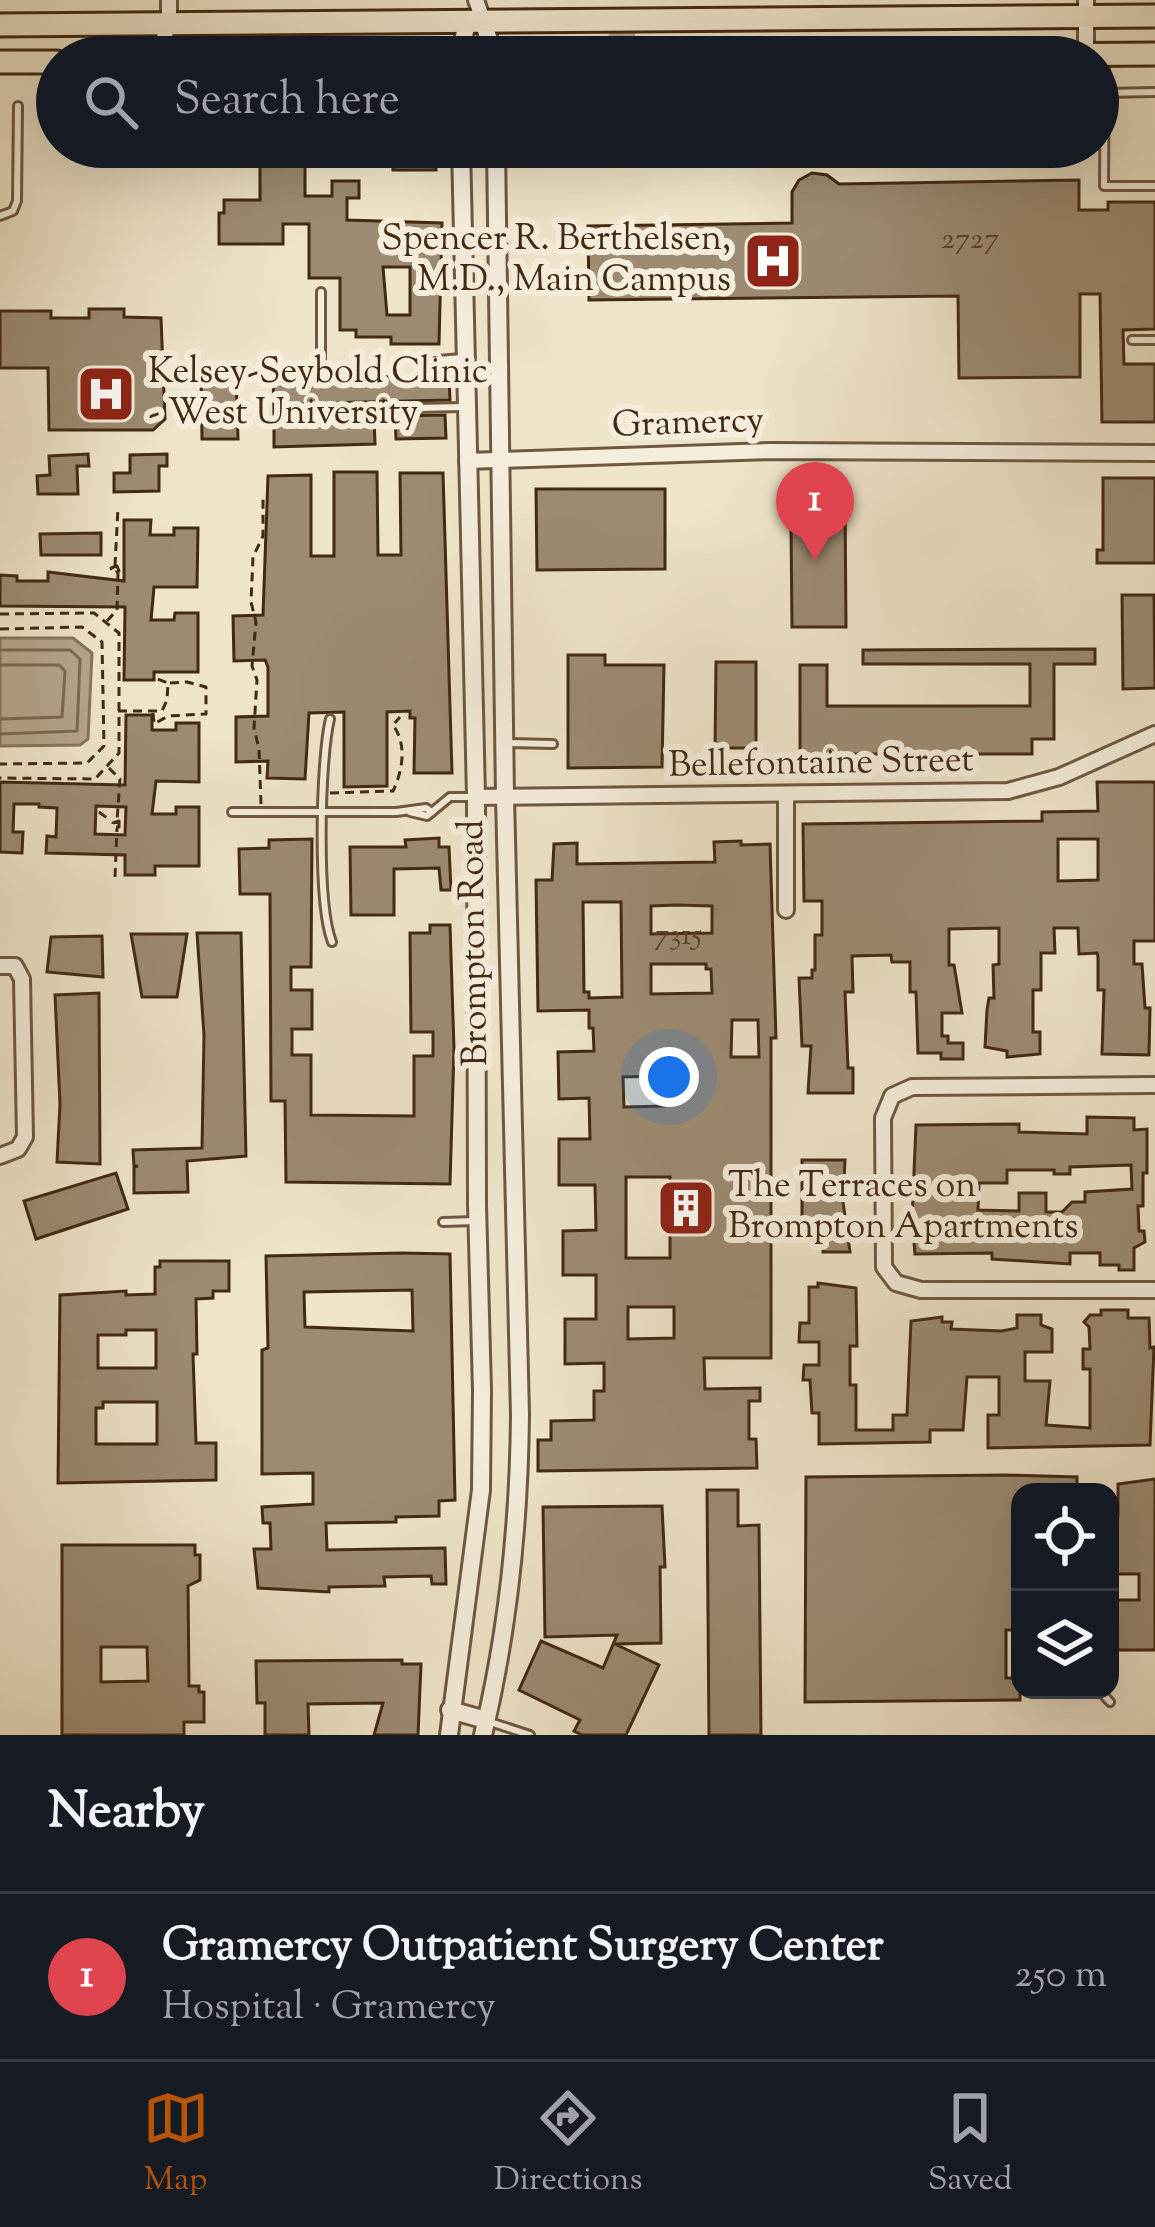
<!DOCTYPE html>
<html lang="en">
<head>
<meta charset="utf-8">
<style>
	:root { --surface:#171b24; --page:#20242c; --text:#f1f3f6; --muted:#9ea1a6; --line:#363941; --accent:#b45309 }
	body { margin:0; font-family:"Sorts Mill Goudy",serif; background:var(--page); color:var(--text) }
	.controls { position:absolute; right:36px; bottom:36px; display:grid; overflow:hidden; border-radius:24px; box-shadow:0 12px 48px #0002 }
	.controls button { width:108px; height:108px; display:grid; place-items:center; padding:0; border:0; border-bottom:3px solid var(--line); background:var(--surface); color:var(--text); font:60px sans-serif }
	.you { position:absolute; left:669px; top:1077px; width:42px; height:42px; margin:-30px; border:9px solid #fff; border-radius:50%; background:#1a73e8; box-shadow:0 0 0 18px #1a73e833 }
	.badge { display:grid; place-items:center; width:78px; height:78px; border-radius:50%; background:var(--accent); color:#fff; font-size:39px; font-weight:700 }
	.pin { position:absolute; translate:-50% -99px; filter:drop-shadow(0 3px 6px #0008) }
	.pin::after { content:''; position:absolute; top:63px; width:42px; height:36px; background:inherit; clip-path:polygon(0 0,100% 0,50% 100%) }
	.list { margin:0; padding:0; list-style:none }
	h2 { display:flex; justify-content:space-between; align-items:center; height:156px; margin:0; padding:0 48px; font-size:51px }
	h2 small { font-size:39px; font-weight:400; color:var(--muted) }
	.list li { display:grid; grid-template-columns:78px 1fr auto; gap:36px; align-items:center; box-sizing:border-box; height:168px; padding:0 48px; border-top:3px solid var(--line) }
	.list b { display:block; font-size:45px; white-space:nowrap }
	.list p { margin:0; font-size:39px; white-space:nowrap; color:var(--muted) }
	.list em { font-size:39px; font-style:normal; color:var(--muted) }
	.icon { flex:none; width:66px; height:66px; fill:none; stroke:currentColor; stroke-width:2; stroke-linecap:round; stroke-linejoin:round }
	.map { position:relative; flex:none; width:1155px; height:1735px; overflow:hidden }
	.search { position:absolute; background:var(--surface); box-shadow:0 12px 48px #0002; left:36px; right:36px; top:36px; height:132px; display:flex; align-items:center; gap:30px; box-sizing:border-box; padding:0 42px; border-radius:66px; color:var(--muted); font-size:45px }
	.sheet { height:324px; background:var(--surface) }
	nav { display:flex; justify-content:space-around; align-items:center; box-sizing:border-box; height:168px; border-top:3px solid var(--line); background:var(--surface); font-size:33px; color:var(--muted) }
	nav a { display:grid; justify-items:center; gap:6px }
	nav .on { color:var(--accent) }
	.map>svg:first-child { display:block }
	.water { fill:#b4a58b; stroke:#87745b; stroke-width:3 }
	.lines { fill:none; stroke-linecap:round; stroke-linejoin:round }
	.shore { stroke:#7c684f; stroke-width:3 }
	.river { stroke:#b4a58b; stroke-width:27 }
	.building { fill:#9c8b72; stroke:#432a13; stroke-width:3; fill-rule:evenodd }
	.service-casing { stroke:#6e5840; stroke-width:12 }
	.minor-casing { stroke:#6e5840; stroke-width:20 }
	.tertiary-casing { stroke:#6e5840; stroke-width:22 }
	.primary-casing { stroke:#432a13; stroke-width:27 }
	.path { stroke:#432a13; stroke-width:3; stroke-dasharray:9 6; stroke-linecap:butt }
	.service { stroke:#f4eddc; stroke-width:6 }
	.minor { stroke:#f4eddc; stroke-width:14 }
	.tertiary { stroke:#f4eddc; stroke-width:16 }
	.primary { stroke:#eee4c9; stroke-width:21 }
	.labels { text-anchor:middle; dominant-baseline:central; stroke-width:12; stroke-linejoin:round; paint-order:stroke }
	.number-label { font-size:30px; fill:#59422b }
	.poi-label { font-size:36px; fill:#432a13; stroke:#f4eddc; text-anchor:start }
	.street-label { font-size:36px; fill:#432a13; stroke:#f4eddc }
</style>
</head>
<body>
<div class="map">
<svg width="1155" height="1735" viewBox="0 0 1155 1735">
	<rect width="100%" height="100%" fill="#eee4c9"/>
	<filter id="stains"><feTurbulence type="fractalNoise" baseFrequency=".00167" numOctaves="4"/><feColorMatrix values="0 0 0 0 .2 0 0 0 0 .09 0 0 0 0 .02 0 0 0 .5 -.17"/></filter>
	<radialGradient id="worn" r=".72"><stop offset=".6" stop-color="#630" stop-opacity="0"/><stop offset="1" stop-color="#630" stop-opacity=".3"/></radialGradient>
	<path class="water" d="M0 638H73L92 653 88 739 80 745 0 746Z"/>
	<g class="lines">
		<g class="shore">
			<path d="M0 650H70L80 659 77 731 0 734"/>
			<path d="M0 665H59L65 671 62 717 0 719"/>
		</g>
		<path class="river" d="M622 37V41"/>
	</g>
	<g class="building">
		<path d="M260 147H305V196H332V181H359V198H347V220L442 223 439 344H391V337H356V330H340V278H309V224H283V244H219V213H224V200H260ZM383 267H410V315H387Z"/>
		<path d="M392 147H436V170H393Z"/>
		<path d="M812 173 827 175 839 184 1079 180V210H1108V202H1155V329L1123 330 1124 364H1155V422H1102L1100 294H1080V377L959 378 958 296 589 300 588 226 792 223V192L799 180Z"/>
		<path d="M89 309H124V317L161 318 165 419 153 430H49L48 368H0V311H51V318H89Z"/>
		<path d="M201 376H236L238 439H202Z"/>
		<path d="M449 376 450 400 281 404 274 409 273 378Z"/>
		<path d="M274 413 281 418 374 416 375 444 274 447Z"/>
		<path d="M445 415 446 438 396 439 395 416Z"/>
		<path d="M88 454 89 466H77L78 494H38L37 476 50 475 49 456Z"/>
		<path d="M167 454V466H159V491L114 492V473H130V455Z"/>
		<path d="M334 472H377L378 555H401L400 473H443L452 773H414L415 718H410V711L387 712V786L344 787V712L309 713 305 779 267 778 268 761 236 762V717L268 716V667L265 660 234 661 233 616 263 615 268 476 311 475V556H334Z"/>
		<path d="M1103 478H1155V563H1097V550H1103Z"/>
		<path d="M536 489H665V569L537 570Z"/>
		<path d="M827 499H845L846 627H792L791 525H805V517H817L816 507H827Z"/>
		<path d="M124 520H151L150 535H174V528H198L197 587H154L151 620H174L175 613H198V672H154V680H124L125 607 0 606V575L17 576V581H48V572L124 581Z"/>
		<path d="M101 533V555H41L40 534Z"/>
		<path d="M1122 595H1154L1155 688 1123 689Z"/>
		<path d="M1095 649V664H1054V739H1032V754H800V665H827V706H1030V664H863V650Z"/>
		<path d="M568 655H605V665H664L662 767 568 768Z"/>
		<path d="M716 662H756V748H715Z"/>
		<path d="M126 715H152V730H176V723H199V782L156 781 152 814H176V807H199V866H155V875H125V855L46 853 47 836 56 837 57 808 39 807V804H14L13 832H23L22 853 0 852V782L125 785ZM96 806 126 807 125 835 95 834Z"/>
		<path d="M1097 782H1155V941H1134V964H1142L1145 1008H1150L1149 1055 1102 1054 1104 990H1098V957L1097 953 1079 954 1078 928H1054L1055 953H1041V990H1033V1032H1040V1054L1007 1057V1051L985 1047 987 1010 989 998H994L993 965 999 964V928L949 929V965H954L962 1013H942V1036H948V1043H963V1059H941V1053H918L916 992H910V962H892L891 955 852 956 853 992H845L848 1068H853V1093H808L811 1046H802L799 978H812V970H815V935H822V901H804L803 824 1042 821V812L1098 811ZM1058 839H1098V880L1058 881Z"/>
		<path d="M439 838V847H449L451 890H441L439 868 394 869V915H351L350 847H406L405 840Z"/>
		<path d="M312 839 311 967H291V990H312V1029H292V1055H311V1115L414 1116V1056H433V1032H411L410 933H430V925H450L454 1049 450 1184 286 1182 285 1101H271L270 894H240L239 849 269 848V840Z"/>
		<path d="M741 841V845L770 844 776 1038H771V1358H704L705 1389 760 1388V1401H749V1439H756L757 1468 538 1471V1440H551V1421L594 1420V1391H604V1363L565 1364V1319H596V1275H563V1231L596 1230 595 1185H559V1139H590L589 1098 559 1099 558 1052 594 1051 593 1028H589V1010L538 1011 536 880H552L554 844 577 843V864L715 862 714 842ZM583 902H621L622 997 589 998V992H584ZM677 905 712 906V933L651 934V906ZM651 964H706V969H711L712 993 651 994ZM732 1020H758L759 1057H731ZM663 1076 664 1106 624 1107 623 1077ZM626 1177H670V1258H626ZM628 1307H674V1338L628 1339Z"/>
		<path d="M197 933H241L246 1156 187 1161 188 1192 134 1193V1167L138 1166H134L133 1150 202 1148 204 1035Z"/>
		<path d="M131 934H187L177 997H142Z"/>
		<path d="M102 936 103 977 47 972 51 937Z"/>
		<path d="M99 993 100 1164 57 1162 60 1104 55 995Z"/>
		<path d="M1087 1117 1134 1118V1130L1147 1129V1173H1143V1206H1138L1139 1231H1144L1145 1242 1134 1248V1270H1119V1265H1100V1253H1070V1264L992 1259V1253L915 1254 912 1220 916 1125 1019 1124V1132L1087 1134ZM1131 1165 1132 1189 1085 1192V1202H1072L1062 1212H1046V1193H1019V1211L978 1210 979 1183H1007V1170H1054V1174H1070V1167Z"/>
		<path d="M802 1160H845L843 1202 850 1252H823V1238H802Z"/>
		<path d="M116 1173 128 1209 36 1239 24 1201Z"/>
		<path d="M402 1253 450 1254 455 1500 439 1501V1516L396 1517V1522L326 1523 327 1550 445 1548 446 1584H432L431 1576 384 1577 385 1586 329 1587V1592L258 1588 254 1549H271L270 1523H263L262 1507 313 1504V1473L262 1474V1350L268 1348 266 1256ZM412 1290 413 1331 305 1327 304 1292Z"/>
		<path d="M160 1261H229V1291H213V1298L196 1299 197 1354H193L196 1443H216V1480L58 1483 60 1295 126 1291V1295L155 1294V1267H160ZM126 1330H156V1368H98V1335H126ZM103 1402H157V1444H96V1408H103Z"/>
		<path d="M818 1283 856 1288 857 1346H850V1385H856V1430H893V1415H907L911 1321 942 1317V1322H952L951 1329 1002 1331 1017 1328V1315H1041V1325L1052 1329V1352H1025V1381H1050L1046 1425 1090 1428V1369H1083V1349H1090L1089 1327 1084 1322 1090 1315H1101V1310H1128V1318H1149L1150 1348 1154 1347 1150 1445 988 1448V1415H999V1377H967L963 1430H930V1442L819 1444V1413H812L810 1380H803L804 1365H819V1342H799L800 1323H809V1287H818Z"/>
		<path d="M1005 1475 1077 1477V1492H1020V1630H1006V1678H1020V1700L805 1702 806 1477Z"/>
		<path d="M1155 1479V1650H1110V1600H1139V1574H1110V1516H1118V1484Z"/>
		<path d="M707 1490H738V1526L759 1525 761 1735H709Z"/>
		<path d="M662 1506 665 1567H660L661 1643 615 1644 659 1665 626 1735H582L574 1731 580 1720 519 1690 541 1641 603 1668 617 1635 545 1637 543 1507Z"/>
		<path d="M62 1545H195V1555H200V1580L188 1586 189 1686H199V1692H204V1722H184V1735H62ZM101 1647H147L148 1681 101 1682Z"/>
		<path d="M402 1660V1664H421L418 1735H374L383 1703 308 1704 309 1735H265V1703H257L256 1661Z"/>
	</g>
	<g class="lines">
		<g class="service-casing">
			<g id="service">
				<path d="M1105 58 1104 186H1155"/>
				<path d="M1104 93 1155 92"/>
				<path d="M0 216 13 211 17 201 18 106"/>
				<path d="M321 292V365"/>
				<path d="M1132 340H1155"/>
				<path d="M428 361 461 358"/>
				<path d="M281 411 462 407"/>
				<path d="M330 719C320 761 317 903 332 942"/>
				<path d="M508 743 553 744"/>
				<path d="M232 812H396L426 808 432 812"/>
				<path d="M410 812 427 816 450 797H471"/>
				<path d="M443 1222 475 1221"/>
				<path d="M1099 1690 1110 1702"/>
				<path d="M487 1721 530 1735"/>
			</g>
		</g>
		<g class="minor-casing">
			<g id="minor">
				<path d="M476 0 483 20"/>
				<path d="M1086 54V0"/>
				<path d="M157 57 169 24V0"/>
				<path d="M467 461 769 451 1155 453"/>
				<path d="M786 794V910"/>
				<path d="M476 797 1008 791 1059 777 1155 734"/>
				<path d="M0 966H15L22 979 25 1137 18 1149 0 1156"/>
				<path d="M1155 1085 912 1087 892 1096 883 1118 884 1267 896 1283 921 1290H1155"/>
			</g>
		</g>
		<g class="tertiary-casing">
			<g id="tertiary">
				<path d="M483 20 494 57"/>
				<path d="M460 57 467 21"/>
				<path d="M450 1710 486 1720"/>
				<path d="M449 1735 481 1490 482 1390 477 1205 476 797 461 147"/>
				<path d="M483 1735C508 1631 519 1522 520 1415L505 797 496 147"/>
			</g>
		</g>
		<g class="primary-casing">
			<g id="primary">
				<path d="M0 25 1155 16"/>
				<path d="M774 57 1155 54"/>
				<path d="M0 62H57"/>
			</g>
		</g>
		<g class="path">
			<path d="M115 566 118 507"/>
			<path d="M117 566 119 571 113 573 111 568Z"/>
			<path d="M0 614 94 613 119 633V753L95 779 0 778"/>
			<path d="M107 621 117 610 118 573"/>
			<path d="M0 629 82 627 102 642 104 746 87 763 0 764"/>
			<path d="M118 711H162L167 700 168 683 155 678"/>
			<path d="M153 713 154 724 168 716 206 714V687L187 682 168 683"/>
			<path d="M109 768 120 779 117 821"/>
			<path d="M330 793 393 791C403 770 407 744 393 725L400 717"/>
			<path d="M261 804 259 749 254 728 257 680 252 666 256 622 251 602 253 557 263 536V496"/>
			<path d="M99 812 111 821"/>
			<path d="M119 821V827H113V823Z"/>
			<path d="M115 877 117 828"/>
		</g>
		<use href="#service" class="service"/>
		<use href="#minor" class="minor"/>
		<use href="#tertiary" class="tertiary"/>
		<use href="#primary" class="primary"/>
	</g>
	<defs>
		<g id="hospital-square" transform="scale(3)"><rect x="-9" y="-9" width="18" height="18" rx="4" fill="#8f2418" stroke="#f4eddc"/><path d="M-5-5h3v3.5h4V-5h3V5h-3V1.5h-4V5h-3Z" fill="#fff"/></g>
		<g id="building-square" transform="scale(3)"><rect x="-9" y="-9" width="18" height="18" rx="4" fill="#8f2418" stroke="#f4eddc"/><path d="M-4-6H4V6H1V3H-1V6H-4ZM-2.5-4.3h1.7v1.8h-1.7ZM.8-4.3h1.7v1.8H.8ZM-2.5-1h1.7V.8h-1.7ZM.8-1h1.7V.8H.8Z" fill="#fff"/></g>
	</defs>
	<g fill-rule="evenodd">
		<use href="#hospital-square" x="773" y="261"/>
		<use href="#hospital-square" x="106" y="394"/>
		<use href="#building-square" x="686" y="1208"/>
	</g>
	<g class="labels">
		<g class="number-label">
			<text x="970" y="240">2727</text>
			<text x="678" y="936">7315</text>
		</g>
		<g class="poi-label">
			<text x="731" y="240" text-anchor="end">Spencer R. Berthelsen,<tspan x="731" dy="41">M.D., Main Campus</tspan></text>
			<text x="148" y="373">Kelsey-Seybold Clinic<tspan x="148" dy="41">- West University</tspan></text>
			<text x="728" y="1187">The Terraces on<tspan x="728" dy="41">Brompton Apartments</tspan></text>
		</g>
		<g class="street-label">
			<text transform="translate(688 424) rotate(-2)">Gramercy</text>
			<text transform="translate(821 764) rotate(-1)">Bellefontaine Street</text>
			<text transform="translate(475 943) rotate(-91)">Brompton Road</text>
		</g>
	</g>
	<rect width="100%" height="100%" filter="url(#stains)"/>
	<rect width="100%" height="100%" fill="url(#worn)"/>
</svg>
<div class="controls">
<button><svg class="icon" aria-label="locate" viewBox="0 0 24 24"><circle cx="12" cy="12" r="6"/><path d="M12 2v4M12 18v4M2 12h4M18 12h4"/></svg></button>
<button><svg class="icon" aria-label="layers" viewBox="0 0 24 24"><path d="M12 4l9 5-9 5-9-5zM3 14l9 5 9-5"/></svg></button>
</div>
<div class="you"></div>
<div class="pin badge" style="left:815px;top:561px;background:#e0444e">1</div>
<div class="search"><svg class="icon" aria-label="search" viewBox="0 0 24 24"><circle cx="10" cy="10" r="6"/><path d="M15 15l6 6"/></svg>Search here</div>
</div>
<section class="sheet">
<h2>Nearby<small></small></h2>
<ul class="list">
<li><span class="badge" style="background:#e0444e">1</span><div><b>Gramercy Outpatient Surgery Center</b><p>Hospital · Gramercy</p></div><em>250 m</em></li>
</ul>
</section>
<nav>
<a class="on"><svg class="icon" aria-label="map" viewBox="0 0 24 24"><path d="M3 6l6-2 6 2 6-2v14l-6 2-6-2-6 2zM9 4v14M15 6v14"/></svg>Map</a>
<a><svg class="icon" aria-label="directions" viewBox="0 0 24 24"><path d="M12 3l9 9-9 9-9-9zM9 14v-3h6M13 9l2 2-2 2"/></svg>Directions</a>
<a><svg class="icon" aria-label="saved" viewBox="0 0 24 24"><path d="M7 4h10v16l-5-4-5 4z"/></svg>Saved</a>
</nav>
</body>
</html>
